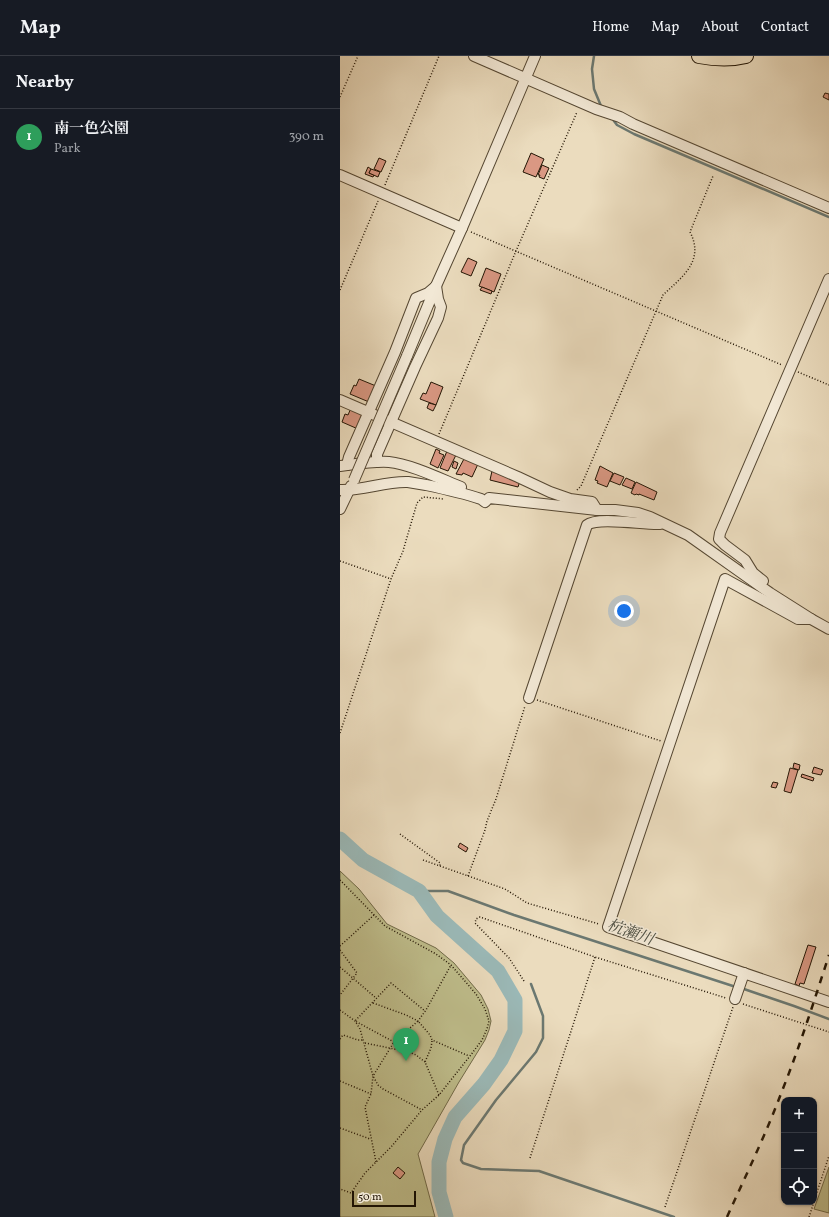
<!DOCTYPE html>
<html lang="en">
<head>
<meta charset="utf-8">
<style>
	:root { --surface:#171b24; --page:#20242c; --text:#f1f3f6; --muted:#9ea1a6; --line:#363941; --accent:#0f766e }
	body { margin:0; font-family:Vollkorn,"Noto Serif JP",serif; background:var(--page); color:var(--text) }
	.controls { position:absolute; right:12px; bottom:12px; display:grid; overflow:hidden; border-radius:8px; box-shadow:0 1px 3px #0004 }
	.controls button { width:36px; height:36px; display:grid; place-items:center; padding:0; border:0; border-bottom:1px solid var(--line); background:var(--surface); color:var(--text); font:20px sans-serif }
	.scale { position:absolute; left:12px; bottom:10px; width:64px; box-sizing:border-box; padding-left:4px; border:2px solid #231504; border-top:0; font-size:11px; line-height:14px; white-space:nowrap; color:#231504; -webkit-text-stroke:3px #f2e8d5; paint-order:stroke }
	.you { position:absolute; left:284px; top:555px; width:14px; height:14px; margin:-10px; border:3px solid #fff; border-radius:50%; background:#1a73e8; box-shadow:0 0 0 6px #1a73e833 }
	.badge { display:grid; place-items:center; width:26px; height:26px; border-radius:50%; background:var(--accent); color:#fff; font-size:13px; font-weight:700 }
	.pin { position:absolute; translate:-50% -33px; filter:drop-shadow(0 1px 2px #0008) }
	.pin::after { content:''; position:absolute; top:21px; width:14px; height:12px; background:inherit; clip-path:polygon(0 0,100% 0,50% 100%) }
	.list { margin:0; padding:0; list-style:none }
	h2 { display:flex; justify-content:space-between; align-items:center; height:52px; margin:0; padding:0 16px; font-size:17px }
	h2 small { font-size:13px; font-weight:400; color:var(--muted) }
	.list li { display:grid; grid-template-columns:26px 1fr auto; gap:12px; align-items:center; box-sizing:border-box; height:56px; padding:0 16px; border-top:1px solid var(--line) }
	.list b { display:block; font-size:15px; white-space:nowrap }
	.list p { margin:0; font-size:13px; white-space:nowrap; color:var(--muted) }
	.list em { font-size:13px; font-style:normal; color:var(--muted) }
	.icon { flex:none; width:22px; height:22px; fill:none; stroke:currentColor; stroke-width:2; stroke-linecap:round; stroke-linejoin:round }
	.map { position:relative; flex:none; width:489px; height:1161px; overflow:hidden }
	header { display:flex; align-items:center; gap:24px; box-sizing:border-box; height:56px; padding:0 20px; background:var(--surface); border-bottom:1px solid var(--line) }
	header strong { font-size:19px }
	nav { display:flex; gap:22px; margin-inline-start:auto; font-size:14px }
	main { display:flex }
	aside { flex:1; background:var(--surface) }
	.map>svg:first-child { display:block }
	.green { fill:#bfbe8c; stroke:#716a48 }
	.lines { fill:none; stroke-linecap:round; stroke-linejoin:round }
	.stream { stroke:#6b7871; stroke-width:2.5 }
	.river { stroke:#9bbab9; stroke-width:15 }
	.building { fill:#da9883; stroke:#231504 }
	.minor-casing { stroke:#554732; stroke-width:12 }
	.highway-casing { stroke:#231504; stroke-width:16 }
	.path { stroke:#231504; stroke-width:1.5; stroke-dasharray:1 2; stroke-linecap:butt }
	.minor { stroke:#f2e8d5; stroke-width:10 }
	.highway { stroke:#ebdcbe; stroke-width:14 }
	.rail { stroke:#231504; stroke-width:2.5; stroke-dasharray:7 7; stroke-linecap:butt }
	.minor-bridge-casing { stroke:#554732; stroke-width:12; stroke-linecap:butt }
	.minor-bridge { stroke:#f2e8d5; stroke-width:10 }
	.labels { text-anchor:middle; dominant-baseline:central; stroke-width:3; stroke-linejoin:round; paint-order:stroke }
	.water-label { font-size:16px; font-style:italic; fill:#4d4f43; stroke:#f2e8d5 }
</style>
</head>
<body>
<header>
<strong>Map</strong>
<nav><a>Home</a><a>Map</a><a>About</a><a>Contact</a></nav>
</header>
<main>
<aside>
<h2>Nearby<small></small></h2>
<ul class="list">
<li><span class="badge" style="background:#2e9e5b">1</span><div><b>南一色公園</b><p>Park</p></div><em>390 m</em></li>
</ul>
</aside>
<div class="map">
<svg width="489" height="1161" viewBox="0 0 489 1161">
	<rect width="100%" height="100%" fill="#ebdcbe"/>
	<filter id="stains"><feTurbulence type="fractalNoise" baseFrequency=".005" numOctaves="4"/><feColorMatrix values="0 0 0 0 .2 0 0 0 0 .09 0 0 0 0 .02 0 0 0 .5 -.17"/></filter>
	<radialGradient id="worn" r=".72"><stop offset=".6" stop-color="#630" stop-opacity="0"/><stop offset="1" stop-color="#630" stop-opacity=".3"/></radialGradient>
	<g class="green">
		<path d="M0 815 19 833 47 868 96 892 114 907 141 939 148 953 151 965 149 974 145 984 119 1026 78 1098 95 1161H1L0 1160Z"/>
		<path d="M489 1111V1157L474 1153Z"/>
	</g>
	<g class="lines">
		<g class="stream">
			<path d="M254 0 252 13 254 33 261 50"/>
			<path d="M274 65 277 69 294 78 489 161"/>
			<path d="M79 835H108L174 859 396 931"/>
			<path d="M191 928 203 960V982L196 996 156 1044 124 1089 121 1104 123 1107 141 1113 199 1115 334 1161"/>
			<path d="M401 932 454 950 489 963"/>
		</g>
		<path class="river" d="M0 783 23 804 79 835 97 860 158 915 175 944V975L161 1004 144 1028 115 1061 105 1083 99 1106V1136L106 1161"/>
	</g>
	<g class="building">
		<path d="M485 37 489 38V44L483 41Z"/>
		<path d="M191 97 204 103 196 121 183 116Z"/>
		<path d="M39 102 46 105 41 116 34 113Z"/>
		<path d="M202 109 209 112 204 123 199 121 200 119H198Z"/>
		<path d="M28 111 31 113 29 117 34 119 33 121 25 118Z"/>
		<path d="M31 113 40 116 38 121 29 117Z"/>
		<path d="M128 202 137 206 131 220 121 216Z"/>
		<path d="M146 212 161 218 154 236 139 230Z"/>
		<path d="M142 231 152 235 151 238 140 234Z"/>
		<path d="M19 323 36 330 29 346 10 338 14 329 16 330Z"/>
		<path d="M91 326 103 331 96 349 80 343 83 337 86 338Z"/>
		<path d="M89 347 96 349 93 355 87 352Z"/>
		<path d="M11 352 25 358 18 373 2 366 5 358 8 359Z"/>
		<path d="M96 393 100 395 99 397 104 399 98 412 90 408Z"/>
		<path d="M107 395 116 399 108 415 100 412Z"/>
		<path d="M125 401 138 408 132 421 123 417 122 419 116 418Z"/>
		<path d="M114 405 118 407 116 413 112 411Z"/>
		<path d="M260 410 273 417 267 431 257 427 258 425 255 424Z"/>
		<path d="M152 415 180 425 178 431 150 424Z"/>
		<path d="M274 417 284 421 280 429 270 425Z"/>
		<path d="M286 422 295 426 292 433 282 429Z"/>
		<path d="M296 426 317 436 314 444 299 438V439L296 438 295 439 291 437Z"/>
		<path d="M454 707 460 709 459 714 453 712Z"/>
		<path d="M474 711 483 714 481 719 472 717Z"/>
		<path d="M450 712 458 714 451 737 444 735Z"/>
		<path d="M462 718 474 722 473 725 461 721Z"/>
		<path d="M433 726 438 727 436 732 431 731Z"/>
		<path d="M120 787 128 792 126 796 118 791Z"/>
		<path d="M468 889 476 891 464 928 460 927 459 930 455 928Z"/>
		<path d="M58 1111 65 1117 60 1123 53 1117Z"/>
	</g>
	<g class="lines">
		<g class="minor-casing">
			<g id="minor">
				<path d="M134 0 256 53 280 61 293 68 489 152"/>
				<path d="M0 119 122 172"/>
				<path d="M67 300 96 230 122 172 195 0"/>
				<path d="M0 344 178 421 210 436 230 443 252 446 257 454"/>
				<path d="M37 406V398L75 311 98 262 101 251 98 243 96 230"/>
				<path d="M7 409 9 401 55 296 76 242 88 237 95 231"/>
				<path d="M0 410C16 408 33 405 49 406 70 408 101 423 121 431"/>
				<path d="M0 434C23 435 45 425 68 426 74 427 80 428 86 429 105 433 123 437 141 443L145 446 149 442 257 454H275L298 457 310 461 348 479 430 537 471 563 489 573"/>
				<path d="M0 453 11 430"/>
				<path d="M423 525 413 517 405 504 385 489 379 483 380 477 489 223"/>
				<path d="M471 563H458L385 523 268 871 489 946"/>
				<path d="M189 642 247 469C258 460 304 469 320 468"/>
				<path d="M395 943 404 917"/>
			</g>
		</g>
		<g class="highway-casing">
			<path id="highway" d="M359 0C375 3 390 4 406 0"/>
		</g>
		<g class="path">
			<path d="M0 41 18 0"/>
			<path d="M45 129 99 0"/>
			<path d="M131 176 442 309"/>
			<path d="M0 234 38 145"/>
			<path d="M458 316 489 329"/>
			<path d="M99 378 176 195 237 56"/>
			<path d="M237 434 241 430 323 239C342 221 365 205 350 176L373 120"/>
			<path d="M0 505 51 523"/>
			<path d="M197 644 321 685"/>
			<path d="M0 677 51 523 63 495 77 447 83 441 104 443"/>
			<path d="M60 778 100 807V810"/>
			<path d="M83 804 165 833 187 847 259 868"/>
			<path d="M128 820 145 774 147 765 156 743 185 650"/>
			<path d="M0 824 45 870 96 898 111 909 136 938 145 953 149 965 147 973 142 984 130 1000 99 1039 82 1054 51 1091 25 1117 11 1137 0 1133"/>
			<path d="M0 890 34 859"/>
			<path d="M0 894 17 917 0 939"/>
			<path d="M0 911 36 942"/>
			<path d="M184 925 169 902 135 867 136 863 140 861 255 901 386 942"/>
			<path d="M33 947 66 959 78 965 86 954 111 909"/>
			<path d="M403 948 489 976"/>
			<path d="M0 954 15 965 20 973 33 1020 38 1029 43 1033 82 1054"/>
			<path d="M0 983 3 979 18 984H23"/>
			<path d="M92 985 91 992 85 1006 99 1039"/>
			<path d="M54 986 15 965 51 927 85 955"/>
			<path d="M25 987 69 996 76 999 85 1006"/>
			<path d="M0 1025 31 1038"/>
			<path d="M0 1072 30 1083"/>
			<path d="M190 1102 255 901"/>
			<path d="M36 1106 25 1051 31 1038 33 1020 54 986 78 965 90 979 92 984 129 1000"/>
			<path d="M474 1145 489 1100"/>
			<path d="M325 1151 393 951"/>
			<path d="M469 1161 474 1146"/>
		</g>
		<use href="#minor" class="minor"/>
		<use href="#highway" class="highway"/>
		<path class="rail" d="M387 1161C406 1119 426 1078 442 1035 460 990 474 945 489 899"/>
		<g class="minor-bridge-casing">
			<path id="minor-bridge" d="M14 424 67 300"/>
		</g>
		<use href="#minor-bridge" class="minor-bridge"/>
	</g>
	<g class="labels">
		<g class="water-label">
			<text transform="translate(290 877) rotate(19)">杭瀬川</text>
		</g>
	</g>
	<rect width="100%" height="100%" filter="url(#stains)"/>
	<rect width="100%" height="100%" fill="url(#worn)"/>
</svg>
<div class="controls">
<button>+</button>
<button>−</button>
<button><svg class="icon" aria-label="locate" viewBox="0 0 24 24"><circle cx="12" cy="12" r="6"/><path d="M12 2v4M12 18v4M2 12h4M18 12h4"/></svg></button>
</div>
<div class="scale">50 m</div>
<div class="you"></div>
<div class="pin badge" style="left:66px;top:1005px;background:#2e9e5b">1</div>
</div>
</main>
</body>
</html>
